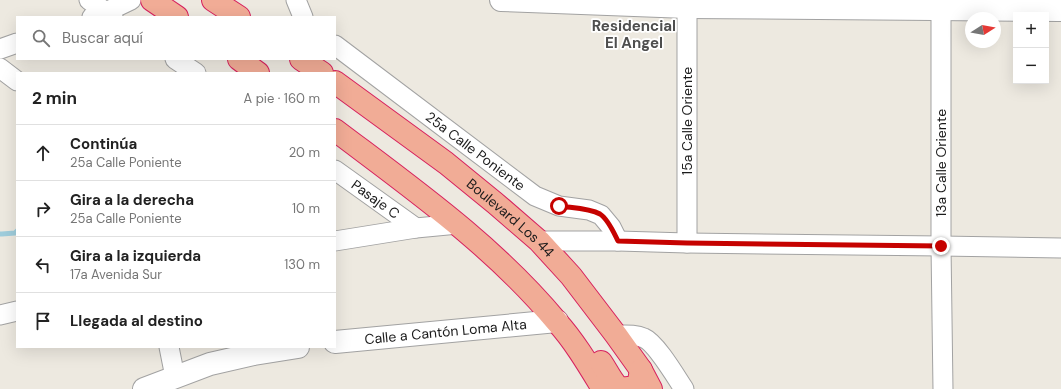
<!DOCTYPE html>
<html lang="es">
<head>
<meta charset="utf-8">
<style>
	:root { --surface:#fff; --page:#f6f6f6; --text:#222; --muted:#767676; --line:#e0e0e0 }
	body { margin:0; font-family:"DM Sans",sans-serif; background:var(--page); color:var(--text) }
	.controls { position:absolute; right:12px; top:12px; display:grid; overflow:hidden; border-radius:0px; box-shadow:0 4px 16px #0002 }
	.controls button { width:36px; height:36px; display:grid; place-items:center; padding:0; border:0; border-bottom:1px solid var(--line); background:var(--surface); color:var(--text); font:20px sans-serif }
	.compass { position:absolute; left:965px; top:12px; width:36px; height:36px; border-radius:50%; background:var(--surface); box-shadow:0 4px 16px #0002; rotate:79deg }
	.stop { position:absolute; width:12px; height:12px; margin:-9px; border:3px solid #c60200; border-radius:50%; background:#fff }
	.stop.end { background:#c60200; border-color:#fff; box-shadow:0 1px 4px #0008 }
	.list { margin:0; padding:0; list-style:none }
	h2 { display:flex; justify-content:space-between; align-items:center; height:52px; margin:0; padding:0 16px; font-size:17px }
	h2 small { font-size:13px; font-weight:400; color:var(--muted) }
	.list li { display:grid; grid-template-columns:26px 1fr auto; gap:12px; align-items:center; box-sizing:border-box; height:56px; padding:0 16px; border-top:1px solid var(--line) }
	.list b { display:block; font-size:15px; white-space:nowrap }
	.list p { margin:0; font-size:13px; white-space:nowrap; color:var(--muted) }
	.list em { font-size:13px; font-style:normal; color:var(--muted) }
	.icon { flex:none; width:22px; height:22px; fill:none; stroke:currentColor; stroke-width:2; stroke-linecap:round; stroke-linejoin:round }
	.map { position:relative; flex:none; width:1061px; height:389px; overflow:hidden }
	.search { position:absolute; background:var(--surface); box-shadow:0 4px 16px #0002; left:16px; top:16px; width:320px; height:44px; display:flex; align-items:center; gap:10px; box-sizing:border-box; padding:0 14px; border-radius:0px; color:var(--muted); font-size:15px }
	.panel { position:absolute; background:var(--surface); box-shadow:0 4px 16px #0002; left:16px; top:72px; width:320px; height:276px; border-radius:0px }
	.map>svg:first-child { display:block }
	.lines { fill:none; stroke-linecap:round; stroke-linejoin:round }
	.stream { stroke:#9fcddc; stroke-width:5 }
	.minor-casing { stroke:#a2a2a2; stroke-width:21 }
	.tertiary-casing { stroke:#a2a2a2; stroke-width:24 }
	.trunk-casing { stroke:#d7215e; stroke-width:24 }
	.minor { stroke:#fff; stroke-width:19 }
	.tertiary { stroke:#fff; stroke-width:22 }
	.trunk { stroke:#f1ac96; stroke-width:22 }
	.route { stroke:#c60200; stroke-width:5 }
	.labels { text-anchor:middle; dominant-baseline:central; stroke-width:3.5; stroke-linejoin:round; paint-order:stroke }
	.street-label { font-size:14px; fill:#1b1b1b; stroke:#fff }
	.neighbourhood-label { font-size:15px; font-weight:bold; fill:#4e4e4e; stroke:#fff }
</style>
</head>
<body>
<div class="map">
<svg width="1061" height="389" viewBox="0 0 1061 389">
	<rect width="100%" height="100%" fill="#ede9e0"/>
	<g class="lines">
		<path class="stream" d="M0 234H2L15 233 17 231"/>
		<g class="minor-casing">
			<g id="minor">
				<path d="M89 0 113 17"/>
				<path d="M296 0 303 17"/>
				<path d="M687 0V243"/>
				<path d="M941 9V246L943 389"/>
				<path d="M92 17 106 12 131 0"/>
				<path id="s1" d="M335 45 535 196 559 206 589 210 601 215 611 227 618 241"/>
				<path d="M0 49 17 43"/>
				<path d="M175 59 196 73"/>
				<path d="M0 68 17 81"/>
				<path id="s2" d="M335 170 416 228"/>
				<path d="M335 241 416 228 458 224"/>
				<path d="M539 241H618L687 243 941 246 1061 248"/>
				<path d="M0 315 17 311"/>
				<path d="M616 335C626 335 635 334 644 338 656 343 676 377 684 389"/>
				<path d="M169 347 175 377"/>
			</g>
		</g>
		<g class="tertiary-casing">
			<g id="tertiary">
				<path d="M501 0 687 7 1061 10"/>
				<path id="s3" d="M335 342 557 321"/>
				<path d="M144 389 210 364 254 354 298 347"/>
			</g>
		</g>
		<g class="trunk-casing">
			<g id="trunk">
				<path d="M152 0 177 17"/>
				<path d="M213 0 239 17"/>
				<path d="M239 59 258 73"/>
				<path d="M301 59 322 73"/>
				<path id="s4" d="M335 82 446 163 495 203 539 241 571 276 616 335 641 370 651 389"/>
				<path d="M335 130C413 189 494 246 557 322 575 342 589 366 603 389"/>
				<path d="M601 362C606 369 612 382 618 387 623 389 635 389 638 383 640 379 640 374 641 370"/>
			</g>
		</g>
		<use href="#minor" class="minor"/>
		<use href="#tertiary" class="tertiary"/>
		<use href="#trunk" class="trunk"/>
	</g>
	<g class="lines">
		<path class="route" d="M559 206C572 208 589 208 600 214 608 219 614 233 618 241L687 243 941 246"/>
	</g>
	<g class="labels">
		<g class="street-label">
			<text transform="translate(687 121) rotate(-90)">15a Calle Oriente</text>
			<text stroke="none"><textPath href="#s1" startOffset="176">25a Calle Poniente</textPath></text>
			<text transform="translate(941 163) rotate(-90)">13a Calle Oriente</text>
			<text stroke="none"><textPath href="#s2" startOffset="50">Pasaje C</textPath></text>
			<text stroke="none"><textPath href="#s4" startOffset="222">Boulevard Los 44</textPath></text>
			<text stroke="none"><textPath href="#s3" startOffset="111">Calle a Cantón Loma Alta</textPath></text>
		</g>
		<g class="neighbourhood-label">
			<text x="634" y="26">Residencial<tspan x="634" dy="17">El Angel</tspan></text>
		</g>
	</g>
</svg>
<div class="controls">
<button>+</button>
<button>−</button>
</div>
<svg class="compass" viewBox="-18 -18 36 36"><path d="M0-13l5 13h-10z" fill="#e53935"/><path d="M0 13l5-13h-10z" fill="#767676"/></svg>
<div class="stop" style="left:559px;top:206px"></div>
<div class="stop end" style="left:941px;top:246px"></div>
<div class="search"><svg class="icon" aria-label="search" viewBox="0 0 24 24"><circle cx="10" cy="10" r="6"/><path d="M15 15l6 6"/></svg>Buscar aquí</div>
<section class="panel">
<h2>2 min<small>A pie · 160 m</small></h2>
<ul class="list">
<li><svg class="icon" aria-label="ahead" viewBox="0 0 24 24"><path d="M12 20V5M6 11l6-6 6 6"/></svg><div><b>Continúa</b><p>25a Calle Poniente</p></div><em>20 m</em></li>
<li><svg class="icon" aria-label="right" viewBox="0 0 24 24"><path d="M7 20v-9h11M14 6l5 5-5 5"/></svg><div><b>Gira a la derecha</b><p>25a Calle Poniente</p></div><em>10 m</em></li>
<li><svg class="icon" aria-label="left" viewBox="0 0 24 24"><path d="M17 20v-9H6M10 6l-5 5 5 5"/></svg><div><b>Gira a la izquierda</b><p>17a Avenida Sur</p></div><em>130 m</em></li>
<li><svg class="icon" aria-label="arrive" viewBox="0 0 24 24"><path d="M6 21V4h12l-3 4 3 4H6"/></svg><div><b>Llegada al destino</b></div></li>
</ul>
</section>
</div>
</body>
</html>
